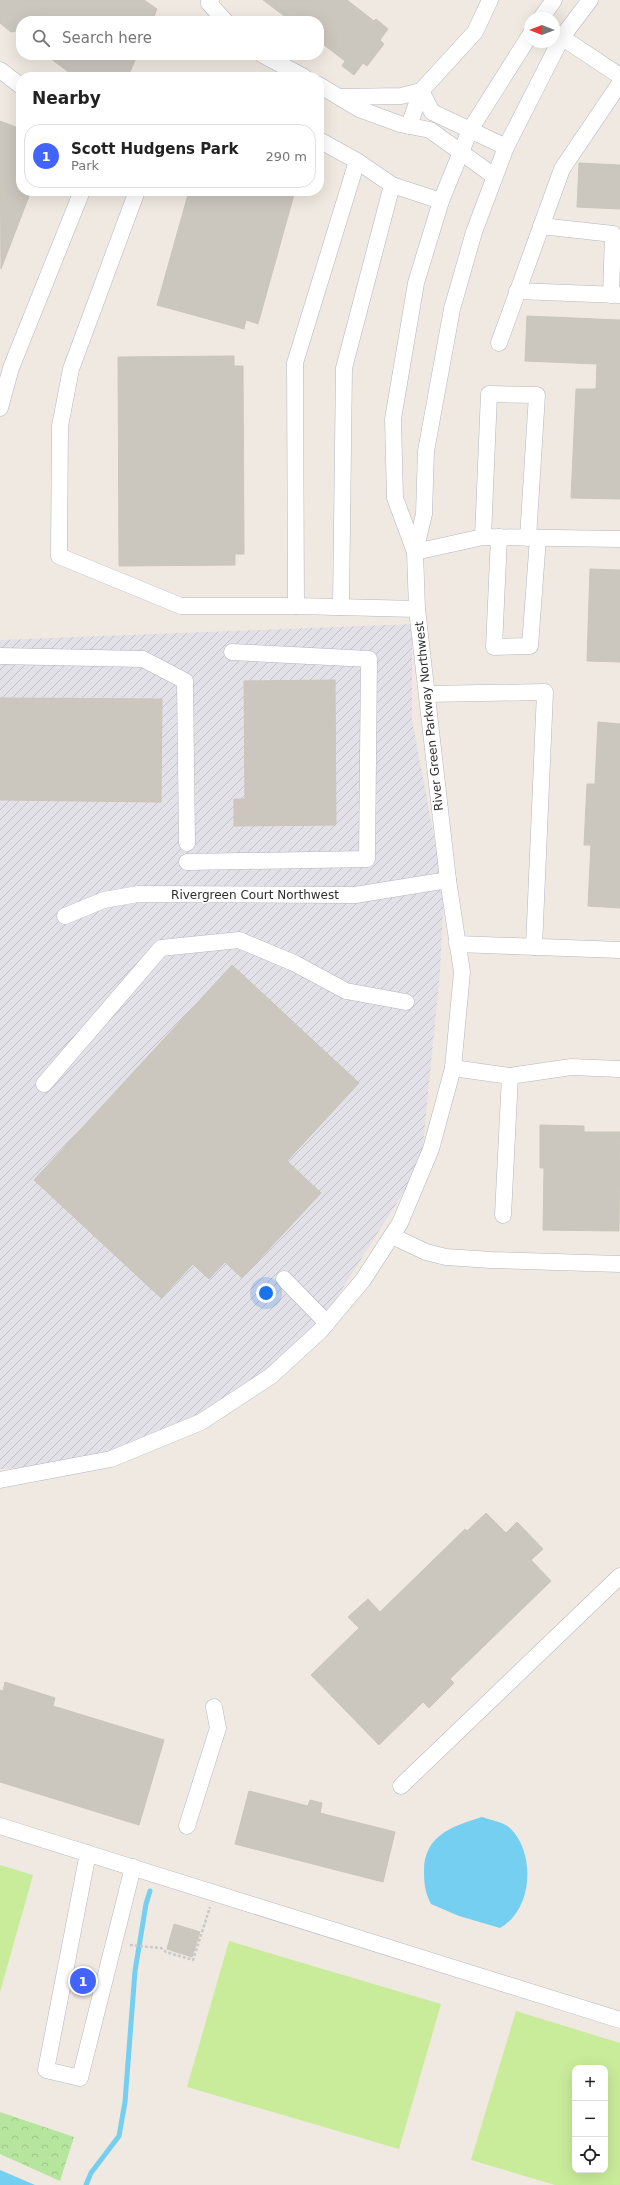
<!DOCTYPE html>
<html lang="en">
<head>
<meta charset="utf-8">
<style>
	:root { --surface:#fff; --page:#f6f6f6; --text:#222; --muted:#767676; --line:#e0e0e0; --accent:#4264fb }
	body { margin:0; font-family:"DejaVu Sans",sans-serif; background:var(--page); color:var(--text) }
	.controls { position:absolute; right:12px; bottom:12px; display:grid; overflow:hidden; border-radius:8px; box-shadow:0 4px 16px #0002 }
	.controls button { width:36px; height:36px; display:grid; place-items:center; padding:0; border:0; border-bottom:1px solid var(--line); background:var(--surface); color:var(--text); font:20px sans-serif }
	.compass { position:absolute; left:524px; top:12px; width:36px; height:36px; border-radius:50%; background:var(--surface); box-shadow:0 4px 16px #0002; rotate:270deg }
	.you { position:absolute; left:266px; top:1293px; width:14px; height:14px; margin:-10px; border:3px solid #fff; border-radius:50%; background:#1a73e8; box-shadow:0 0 0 6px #1a73e833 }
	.badge { display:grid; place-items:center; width:26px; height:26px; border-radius:50%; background:var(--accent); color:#fff; font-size:13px; font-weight:700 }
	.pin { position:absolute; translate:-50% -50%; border:2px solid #fff; box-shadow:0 1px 4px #0006 }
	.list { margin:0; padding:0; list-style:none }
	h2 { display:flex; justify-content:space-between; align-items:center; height:52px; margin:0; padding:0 16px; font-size:17px }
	h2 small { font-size:13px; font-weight:400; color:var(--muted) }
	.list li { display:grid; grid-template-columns:26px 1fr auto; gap:12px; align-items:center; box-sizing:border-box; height:64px; margin:0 8px 8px; padding:0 8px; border:1px solid var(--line); border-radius:16px }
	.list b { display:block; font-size:15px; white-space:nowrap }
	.list p { margin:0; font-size:13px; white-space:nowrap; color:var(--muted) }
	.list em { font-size:13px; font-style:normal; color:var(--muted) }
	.icon { flex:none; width:22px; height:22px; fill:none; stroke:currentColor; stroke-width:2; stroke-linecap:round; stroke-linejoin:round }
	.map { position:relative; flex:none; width:620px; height:2185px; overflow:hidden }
	.search { position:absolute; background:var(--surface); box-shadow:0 4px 16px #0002; left:16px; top:16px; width:308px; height:44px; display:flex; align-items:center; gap:10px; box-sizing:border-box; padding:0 14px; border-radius:16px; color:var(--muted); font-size:15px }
	.panel { position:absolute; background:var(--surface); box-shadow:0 4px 16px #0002; left:16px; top:72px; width:308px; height:124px; border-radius:16px }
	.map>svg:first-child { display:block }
	.industrial { fill:url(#industrial-furrows) }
	.forest { fill:url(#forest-crowns) }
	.pitch { fill:#c9ec9a; fill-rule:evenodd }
	.water { fill:#75cff0 }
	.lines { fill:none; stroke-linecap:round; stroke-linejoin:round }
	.stream { stroke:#75cff0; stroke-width:5 }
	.building { fill:#cbc7bf; stroke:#cbc5ba }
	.minor-casing { stroke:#b4b7c1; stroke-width:17 }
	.path { stroke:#c9c9c9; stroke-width:2.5; stroke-dasharray:3 2; stroke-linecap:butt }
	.minor { stroke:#fff; stroke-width:16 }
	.labels { text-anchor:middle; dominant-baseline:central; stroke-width:3; stroke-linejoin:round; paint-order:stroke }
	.street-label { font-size:12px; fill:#2e2e2e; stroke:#fff }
</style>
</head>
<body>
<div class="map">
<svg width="620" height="2185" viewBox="0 0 620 2185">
	<defs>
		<pattern id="industrial-furrows" width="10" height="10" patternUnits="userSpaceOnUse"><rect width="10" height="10" fill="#e3e1e8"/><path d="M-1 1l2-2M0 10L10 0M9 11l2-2" fill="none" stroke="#c3c1c7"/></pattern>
		<pattern id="forest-crowns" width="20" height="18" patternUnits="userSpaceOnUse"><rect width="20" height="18" fill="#b6e59e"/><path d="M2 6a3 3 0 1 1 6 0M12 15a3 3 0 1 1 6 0" fill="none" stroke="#9dc588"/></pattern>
	</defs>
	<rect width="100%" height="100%" fill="#efe9e1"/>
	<path class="industrial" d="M412 624V720L444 890 440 972 421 1165 316 1330 274 1383 91 1463 0 1469V640Z"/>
	<path class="forest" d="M0 2112 74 2137 60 2181 0 2154Z"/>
	<g class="pitch">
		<path d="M0 1865 33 1875 0 1992Z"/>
		<path d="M229 1941 441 2004 399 2149 187 2087Z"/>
		<path d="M516 2011 620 2043V2185H555L471 2160ZM575 2068H605V2170H575Z"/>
	</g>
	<g class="water">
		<path d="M482 1817C490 1820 504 1822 510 1828 536 1853 533 1910 500 1928L459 1916 431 1904C425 1892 424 1884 424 1871 424 1835 453 1826 482 1817Z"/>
		<path d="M0 2170 35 2185H0Z"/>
	</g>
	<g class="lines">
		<path class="stream" d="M86 2185 91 2173 119 2136 125 2102 135 1971 146 1904 150 1891"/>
	</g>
	<g class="building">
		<path d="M0 0H144L157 9 152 21H21V30L11 32 0 23Z"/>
		<path d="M263 0H347L374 21 376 19 388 29 380 40 384 44 367 66 363 63 354 75 342 66 345 61 319 41V21H291Z"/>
		<path d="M46 55H137L128 77H75Z"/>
		<path d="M0 121 21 129V191H31L1 269Z"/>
		<path d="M579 163 620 165V209L577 207Z"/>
		<path d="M189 191H295L258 324 246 320 244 329 157 305Z"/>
		<path d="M527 316 620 320V499L571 498 576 389H596L597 364 525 361Z"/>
		<path d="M234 356V366H243L244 554H235V565L119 566 118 357Z"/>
		<path d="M590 569 620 570V662L587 661Z"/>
		<path d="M335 680 336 825 234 826V799H245L244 681Z"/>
		<path d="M0 698 162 699 161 802 0 800Z"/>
		<path d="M598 722 620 724V908L588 906 591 845H584L587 784H595Z"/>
		<path d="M232 965 359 1083 287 1161 321 1193 242 1278 225 1262 209 1279 193 1264 161 1298 34 1180Z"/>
		<path d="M540 1125 584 1126V1132H620L619 1231 543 1230 544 1168H540Z"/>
		<path d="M486 1513 506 1533 517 1522 543 1549 531 1560 551 1581 450 1679 454 1683 429 1708 423 1702 379 1745 311 1675 359 1628 348 1617 368 1599 380 1612 465 1529 467 1531Z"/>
		<path d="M5 1682 55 1698 53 1706 164 1740 139 1825 0 1782V1690L3 1691Z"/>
		<path d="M249 1791 308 1806 310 1800 322 1803 320 1813 395 1832 383 1882 235 1844Z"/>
		<path d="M174 1924 200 1932 192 1957 167 1949Z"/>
	</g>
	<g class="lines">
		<g class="minor-casing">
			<g id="minor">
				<path d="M211 0 209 3 225 21"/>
				<path d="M541 18 554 0"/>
				<path d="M554 32 620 76"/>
				<path d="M263 55 304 77"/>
				<path d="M0 70 21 86"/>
				<path d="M319 85 359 109 400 124 430 130 494 176"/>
				<path d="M421 91 432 112 506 147"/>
				<path d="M342 97 401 96 421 91"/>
				<path d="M409 126 421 91 475 32 490 0"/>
				<path d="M319 140 357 161 295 363 296 606 417 609"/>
				<path d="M392 185 441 201"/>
				<path d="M137 191 71 369 60 426 59 556 181 606H296"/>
				<path d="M541 226 613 234 611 295"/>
				<path d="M517 291 620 295"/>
				<path d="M499 343 562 169 620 83"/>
				<path d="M0 408 11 368 82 191"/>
				<path d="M483 537 489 394 537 395 528 538"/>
				<path d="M499 537 494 647 530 646 538 538"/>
				<path d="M415 552 395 498 393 419 416 283 441 201 470 130 530 35"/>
				<path d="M415 552 483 537 620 539"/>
				<path d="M341 607 344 368 392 185 357 161"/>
				<path d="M0 656 143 659 185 681 187 843"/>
				<path d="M427 694 545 692 534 947"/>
				<path d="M187 862 367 859 369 659 232 652"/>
				<path d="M65 916 104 900 138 894 355 895 448 880"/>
				<path d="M457 944 620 950"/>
				<path d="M453 1068 510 1076 503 1215"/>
				<path d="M510 1076 571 1067 620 1069"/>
				<path d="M44 1084 161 948 239 940 294 963 346 991 406 1002"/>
				<path d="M392 1236 426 1252 446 1257 491 1260 620 1264"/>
				<path d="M284 1279 327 1323"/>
				<path d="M0 1480 111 1459 201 1422 271 1376 320 1331 363 1280 400 1223 431 1149 453 1068 462 972 448 880 417 609 415 552 424 514 426 451 452 309 474 232 506 147 562 37 590 0"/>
				<path d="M401 1786 620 1576"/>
				<path d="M0 1826 620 2020"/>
				<path d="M187 1826 218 1728 214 1707"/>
				<path d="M88 1853 46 2070 80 2078 133 1867"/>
			</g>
		</g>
		<path class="path" d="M130 1945 161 1948 166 1952 193 1960 210 1907"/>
		<use href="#minor" class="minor"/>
	</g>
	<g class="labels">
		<g class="street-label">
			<text transform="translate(429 716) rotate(-96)">River Green Parkway Northwest</text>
			<text x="255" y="895">Rivergreen Court Northwest</text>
		</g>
	</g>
</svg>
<div class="controls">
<button>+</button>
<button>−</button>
<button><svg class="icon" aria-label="locate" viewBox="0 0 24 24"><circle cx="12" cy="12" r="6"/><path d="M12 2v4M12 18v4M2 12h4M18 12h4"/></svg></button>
</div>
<svg class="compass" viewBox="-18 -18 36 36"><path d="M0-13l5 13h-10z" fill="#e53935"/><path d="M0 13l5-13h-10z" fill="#767676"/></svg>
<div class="you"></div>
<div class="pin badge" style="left:83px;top:1981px">1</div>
<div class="search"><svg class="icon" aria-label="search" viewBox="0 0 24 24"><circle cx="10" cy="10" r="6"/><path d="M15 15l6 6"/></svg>Search here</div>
<section class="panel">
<h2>Nearby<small></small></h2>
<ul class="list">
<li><span class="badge">1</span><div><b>Scott Hudgens Park</b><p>Park</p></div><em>290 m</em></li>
</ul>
</section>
</div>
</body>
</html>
